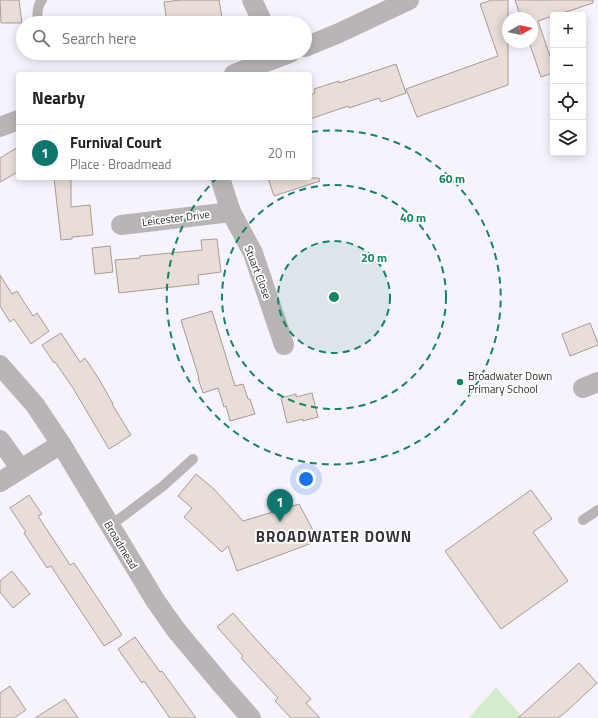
<!DOCTYPE html>
<html lang="en">
<head>
<meta charset="utf-8">
<style>
	:root { --surface:#fff; --page:#f2f2f2; --text:#222; --muted:#767676; --line:#e0e0e0; --accent:#0f766e }
	body { margin:0; font-family:"Titillium Web",sans-serif; background:var(--page); color:var(--text) }
	.controls { position:absolute; right:12px; top:12px; display:grid; overflow:hidden; border-radius:4px; box-shadow:0 2px 10px #0003 }
	.controls button { width:36px; height:36px; display:grid; place-items:center; padding:0; border:0; border-bottom:1px solid var(--line); background:var(--surface); color:var(--text); font:20px sans-serif }
	.compass { position:absolute; left:502px; top:12px; width:36px; height:36px; border-radius:50%; background:var(--surface); box-shadow:0 2px 10px #0003; rotate:81deg }
	.you { position:absolute; left:306px; top:479px; width:14px; height:14px; margin:-10px; border:3px solid #fff; border-radius:50%; background:#1a73e8; box-shadow:0 0 0 6px #1a73e833 }
	.badge { display:grid; place-items:center; width:26px; height:26px; border-radius:50%; background:var(--accent); color:#fff; font-size:13px; font-weight:700 }
	.pin { position:absolute; translate:-50% -33px; filter:drop-shadow(0 1px 2px #0008) }
	.pin::after { content:''; position:absolute; top:21px; width:14px; height:12px; background:inherit; clip-path:polygon(0 0,100% 0,50% 100%) }
	.list { margin:0; padding:0; list-style:none }
	h2 { display:flex; justify-content:space-between; align-items:center; height:52px; margin:0; padding:0 16px; font-size:17px }
	h2 small { font-size:13px; font-weight:400; color:var(--muted) }
	.list li { display:grid; grid-template-columns:26px 1fr auto; gap:12px; align-items:center; box-sizing:border-box; height:56px; padding:0 16px; border-top:1px solid var(--line) }
	.list b { display:block; font-size:15px; white-space:nowrap }
	.list p { margin:0; font-size:13px; white-space:nowrap; color:var(--muted) }
	.list em { font-size:13px; font-style:normal; color:var(--muted) }
	.icon { flex:none; width:22px; height:22px; fill:none; stroke:currentColor; stroke-width:2; stroke-linecap:round; stroke-linejoin:round }
	.map { position:relative; flex:none; width:598px; height:718px; overflow:hidden }
	.search { position:absolute; background:var(--surface); box-shadow:0 2px 10px #0003; left:16px; top:16px; width:296px; height:44px; display:flex; align-items:center; gap:10px; box-sizing:border-box; padding:0 14px; border-radius:22px; color:var(--muted); font-size:15px }
	.panel { position:absolute; background:var(--surface); box-shadow:0 2px 10px #0003; left:16px; top:72px; width:296px; height:108px; border-radius:4px }
	.map>svg:first-child { display:block }
	.green { fill:#d5eccc }
	.building { fill:#e8ded7; stroke:#a69c96 }
	.lines { fill:none; stroke-linecap:round; stroke-linejoin:round }
	.lane { stroke:#b9b4b6; stroke-width:10 }
	.street { stroke:#b9b4b6; stroke-width:20 }
	.ring { fill:none; stroke:#138563; stroke-width:2; stroke-dasharray:7 5 }
	.poi-dot { fill:#138563; stroke:#fff; stroke-width:1.5 }
	.labels { text-anchor:middle; dominant-baseline:central; stroke-width:3.5; stroke-linejoin:round; paint-order:stroke }
	.street-label { font-size:11px; fill:#2f2d31; stroke:#fff }
	.poi-label { font-size:11px; fill:#2f2d31; stroke:#fff; text-anchor:start }
	.district-label { font-size:15px; font-weight:bold; letter-spacing:1px; fill:#343138; stroke:#fff }
	.centre { fill:#138563; stroke:#fff; stroke-width:2 }
	.ring-label { font-size:12px; text-anchor:middle; font-weight:bold; fill:#138563; stroke:#fff; stroke-width:3.5; stroke-linejoin:round; paint-order:stroke }
</style>
</head>
<body>
<div class="map">
<svg width="598" height="718" viewBox="0 0 598 718">
	<rect width="100%" height="100%" fill="#f7f3fd"/>
	<path class="green" d="M496 687 523 718H469Z"/>
	<g class="building">
		<path d="M0 0H19L22 23H1Z"/>
		<path d="M181 0H219L223 23H167L164 2Z"/>
		<path d="M492 0H508V85L417 117 406 89 498 56 480 4Z"/>
		<path d="M515 0H593V3L557 15H553V16L538 21 553 65V73L541 77 529 42H532V18H521Z"/>
		<path d="M396 64 406 93 381 102 379 98 349 108 348 106 310 119V95L315 93 314 89 339 81V83Z"/>
		<path d="M18 147V172L0 182V158Z"/>
		<path d="M54 178H71V207L90 205 93 235 72 237V239L61 240Z"/>
		<path d="M268 178H319L320 181 274 196Z"/>
		<path d="M217 239 221 272 198 275 199 284 119 293 115 260 140 258V256L202 250 201 240Z"/>
		<path d="M110 246 113 272 95 274 92 248Z"/>
		<path d="M0 275 12 294 17 291 33 316 37 313 49 331 31 344 14 319 10 322 0 306Z"/>
		<path d="M212 311 235 386 243 384 248 399H250L255 414 230 421 226 406 224 407 218 388 203 393 198 378H199L181 320Z"/>
		<path d="M590 323 598 343V345L570 356 562 334Z"/>
		<path d="M61 333 80 362 85 358 99 379 113 404H112L131 435 109 449 73 388 55 362 54 363 42 345Z"/>
		<path d="M312 393 318 417 303 421V419L287 423 281 398 296 394V397Z"/>
		<path d="M196 474 214 489 243 521 299 504 314 532 309 534 312 543 237 571 228 546 222 552 184 517 192 508 178 496Z"/>
		<path d="M531 490 552 519 533 532 568 581 501 629 445 551Z"/>
		<path d="M29 495 42 514 38 516 70 565 74 563 122 635 104 646 51 566 47 568 24 533 26 532 10 508Z"/>
		<path d="M12 571 30 594 13 608 0 592V581Z"/>
		<path d="M233 613 253 636 311 699 306 703 320 718H291L275 701 278 698 241 658 243 656 217 627Z"/>
		<path d="M135 637 160 672 162 671 196 718H170L144 681 142 683 118 649Z"/>
		<path d="M579 663 597 683 567 711 558 718H518Z"/>
		<path d="M10 686 26 710 14 718H0V693Z"/>
		<path d="M65 699 78 718H35Z"/>
	</g>
	<g class="lines">
		<g class="lane">
			<path d="M38 23C37 16 37 6 42 0"/>
			<path d="M583 520 598 510"/>
			<path d="M110 526 163 486 193 459"/>
		</g>
		<g class="street">
			<path d="M252 0 263 23"/>
			<path d="M305 47 339 33 409 0"/>
			<path d="M234 74 290 53"/>
			<path d="M0 127 18 120"/>
			<path d="M220 178 231 212 253 253 284 345"/>
			<path d="M121 225 231 212"/>
			<path d="M0 365 35 405 61 444 155 600 176 630 222 685 251 718"/>
			<path d="M583 388 598 382"/>
			<path d="M0 440 21 469"/>
			<path d="M0 482 61 444"/>
		</g>
	</g>
	<circle cx="334" cy="297" r="56" fill="#138563" fill-opacity=".12"/>
	<g class="ring">
		<circle cx="334" cy="297" r="56"/>
		<circle cx="334" cy="297" r="112"/>
		<path d="M311 132A167 167 0 1 1 216 179"/>
	</g>
	<circle class="poi-dot" cx="460" cy="382" r="4"/>
	<g class="labels">
		<g class="street-label">
			<text transform="translate(176 218) rotate(-7)">Leicester Drive</text>
			<text transform="translate(258 272) rotate(69)">Stuart Close</text>
			<text transform="translate(121 545) rotate(59)">Broadmead</text>
		</g>
		<g class="poi-label">
			<text x="468" y="376">Broadwater Down<tspan x="468" dy="13">Primary School</tspan></text>
		</g>
		<g class="district-label">
			<text x="334" y="536">BROADWATER DOWN</text>
		</g>
	</g>
	<circle cx="334" cy="297" r="6" class="centre"/>
	<g class="ring-label">
		<text x="452" y="183">60 m</text>
		<text x="413" y="222">40 m</text>
		<text x="374" y="262">20 m</text>
	</g>
</svg>
<div class="controls">
<button>+</button>
<button>−</button>
<button><svg class="icon" aria-label="locate" viewBox="0 0 24 24"><circle cx="12" cy="12" r="6"/><path d="M12 2v4M12 18v4M2 12h4M18 12h4"/></svg></button>
<button><svg class="icon" aria-label="layers" viewBox="0 0 24 24"><path d="M12 4l9 5-9 5-9-5zM3 14l9 5 9-5"/></svg></button>
</div>
<svg class="compass" viewBox="-18 -18 36 36"><path d="M0-13l5 13h-10z" fill="#e53935"/><path d="M0 13l5-13h-10z" fill="#767676"/></svg>
<div class="you"></div>
<div class="pin badge" style="left:280px;top:522px">1</div>
<div class="search"><svg class="icon" aria-label="search" viewBox="0 0 24 24"><circle cx="10" cy="10" r="6"/><path d="M15 15l6 6"/></svg>Search here</div>
<section class="panel">
<h2>Nearby<small></small></h2>
<ul class="list">
<li><span class="badge">1</span><div><b>Furnival Court</b><p>Place · Broadmead</p></div><em>20 m</em></li>
</ul>
</section>
</div>
</body>
</html>
